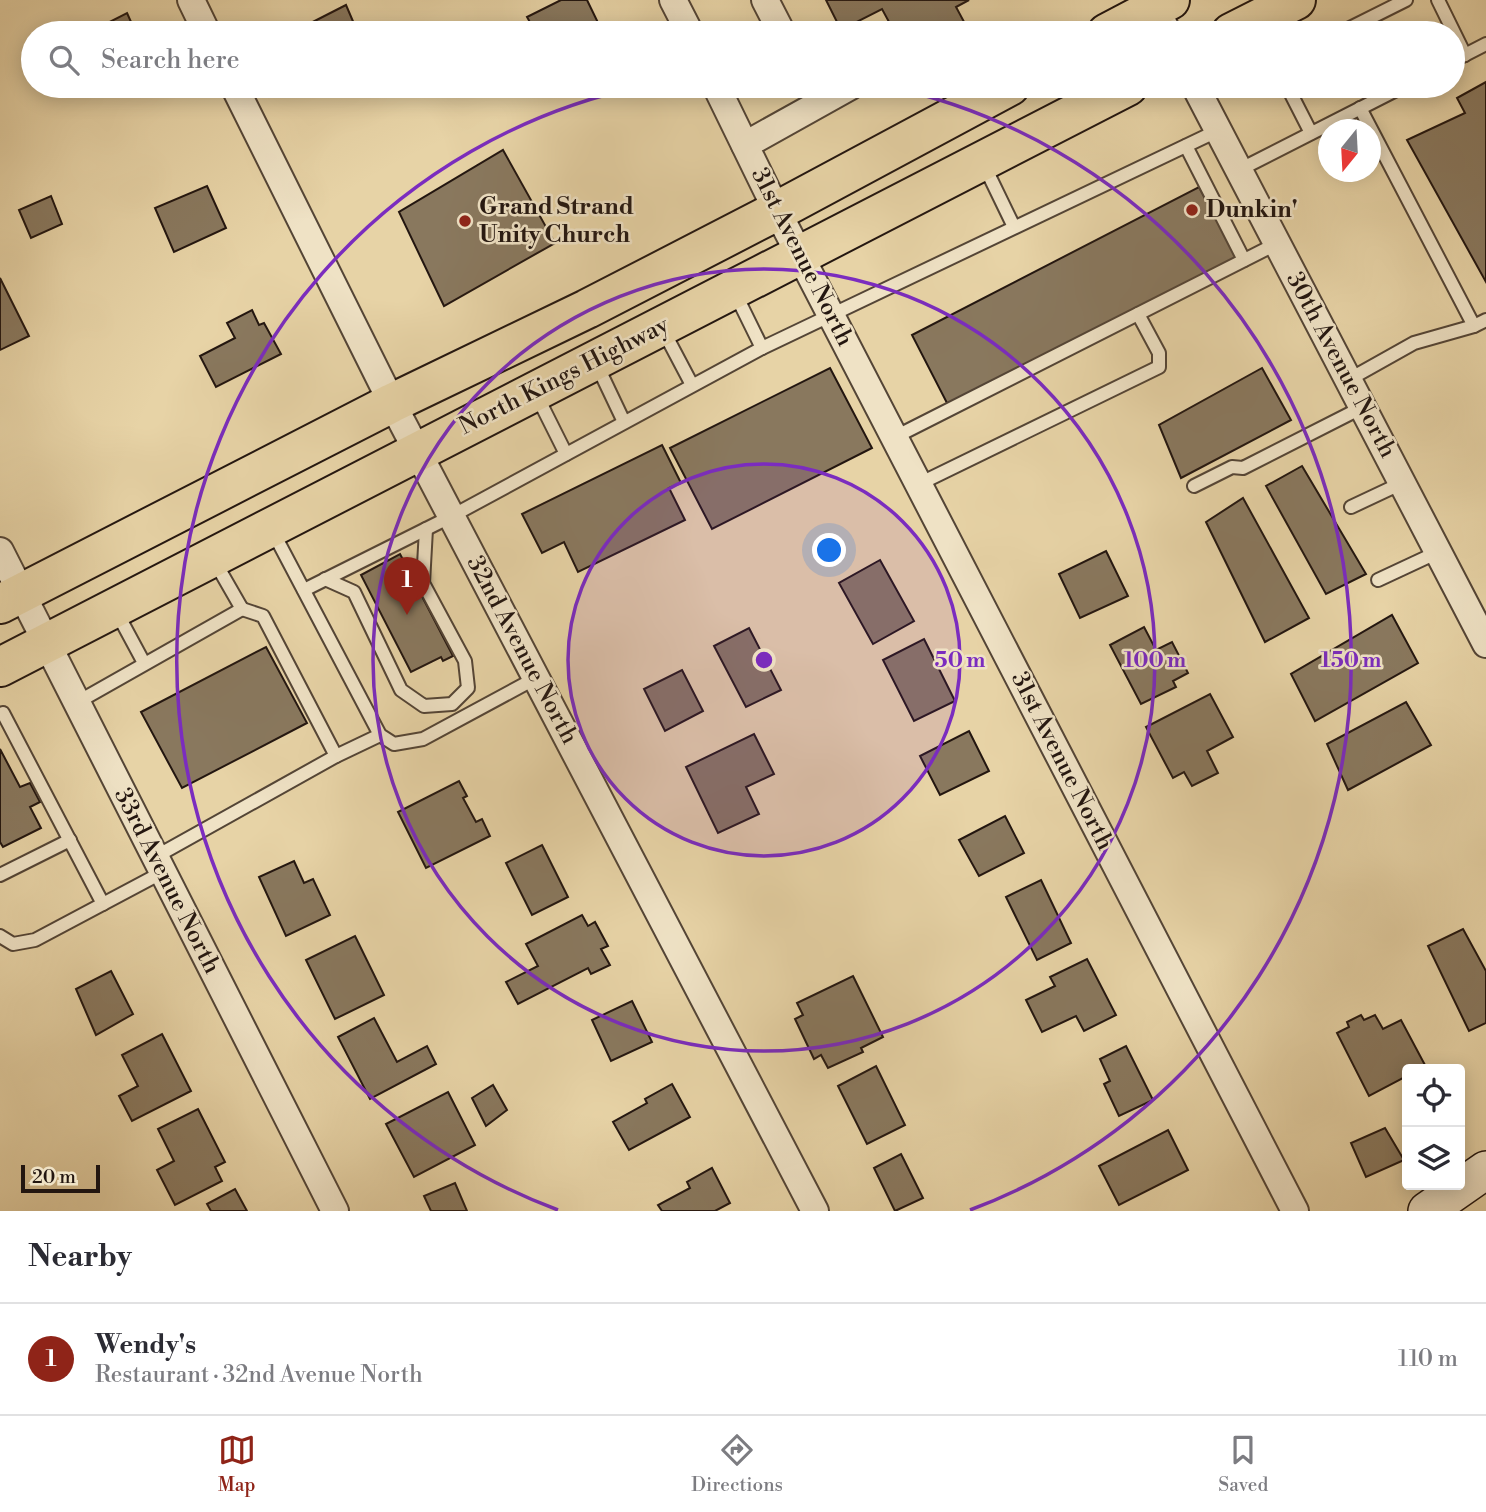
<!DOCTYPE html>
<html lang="en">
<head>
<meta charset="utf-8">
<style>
	:root { --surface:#fff; --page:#f7f7f7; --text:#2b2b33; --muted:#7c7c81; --line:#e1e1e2; --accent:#8f2418 }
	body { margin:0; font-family:"Libre Bodoni",serif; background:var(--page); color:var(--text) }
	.controls { position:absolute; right:21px; bottom:21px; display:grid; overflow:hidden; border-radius:7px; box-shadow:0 4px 18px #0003 }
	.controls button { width:63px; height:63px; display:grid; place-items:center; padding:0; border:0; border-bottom:2px solid var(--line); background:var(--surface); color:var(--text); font:35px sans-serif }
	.compass { position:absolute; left:1318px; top:119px; width:63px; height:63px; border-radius:50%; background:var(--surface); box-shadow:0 4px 18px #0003; rotate:198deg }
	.scale { position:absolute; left:21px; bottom:18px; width:79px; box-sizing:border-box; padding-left:7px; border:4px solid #231610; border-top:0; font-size:19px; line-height:24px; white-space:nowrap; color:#231610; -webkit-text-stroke:5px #efe2c5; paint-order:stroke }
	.you { position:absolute; left:830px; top:551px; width:24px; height:24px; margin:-18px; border:5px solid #fff; border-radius:50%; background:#1a73e8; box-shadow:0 0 0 10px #1a73e833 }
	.badge { display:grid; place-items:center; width:46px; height:46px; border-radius:50%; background:var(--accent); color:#fff; font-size:23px; font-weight:700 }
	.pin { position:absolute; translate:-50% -58px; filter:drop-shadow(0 2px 4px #0008) }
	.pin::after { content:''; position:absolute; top:37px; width:24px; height:21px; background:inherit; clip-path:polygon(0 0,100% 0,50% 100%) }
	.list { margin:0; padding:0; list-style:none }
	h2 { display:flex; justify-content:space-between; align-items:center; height:91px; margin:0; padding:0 28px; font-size:30px }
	h2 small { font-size:23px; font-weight:400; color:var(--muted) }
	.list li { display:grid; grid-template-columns:46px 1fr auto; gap:21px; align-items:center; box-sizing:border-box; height:112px; padding:0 28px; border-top:2px solid var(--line) }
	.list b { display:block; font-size:26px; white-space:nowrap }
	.list p { margin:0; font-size:23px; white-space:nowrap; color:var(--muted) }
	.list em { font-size:23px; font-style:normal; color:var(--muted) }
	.icon { flex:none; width:38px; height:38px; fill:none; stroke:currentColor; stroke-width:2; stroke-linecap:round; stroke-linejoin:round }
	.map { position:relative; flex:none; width:1486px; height:1211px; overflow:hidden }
	.search { position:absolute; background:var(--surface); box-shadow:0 4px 18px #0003; left:21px; right:21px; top:21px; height:77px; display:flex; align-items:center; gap:18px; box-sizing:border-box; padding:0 24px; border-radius:38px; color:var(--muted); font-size:26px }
	.sheet { height:203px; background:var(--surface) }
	nav { display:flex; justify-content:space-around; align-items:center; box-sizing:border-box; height:98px; border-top:2px solid var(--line); background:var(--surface); font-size:19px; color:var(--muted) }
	nav a { display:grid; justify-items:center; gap:4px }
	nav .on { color:var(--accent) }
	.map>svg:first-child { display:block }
	.building { fill:#89785e; stroke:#231610; stroke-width:2 }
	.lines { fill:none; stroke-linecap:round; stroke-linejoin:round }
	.lane-casing { stroke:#544536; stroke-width:16 }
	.street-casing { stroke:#544536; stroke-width:30 }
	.secondary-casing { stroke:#231610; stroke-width:40 }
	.primary-casing { stroke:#231610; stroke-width:42 }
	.lane { stroke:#efe2c5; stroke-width:12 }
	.street { stroke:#efe2c5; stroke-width:26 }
	.secondary { stroke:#efe2c5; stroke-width:37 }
	.primary { stroke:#e7d3a6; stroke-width:38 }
	.ring { fill:none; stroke:#7b2cbf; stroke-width:3.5 }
	.poi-dot { fill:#8f2418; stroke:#efe2c5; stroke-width:2.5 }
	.labels { text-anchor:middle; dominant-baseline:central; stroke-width:5; stroke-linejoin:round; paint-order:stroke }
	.poi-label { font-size:24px; font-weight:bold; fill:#231610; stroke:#efe2c5; text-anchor:start }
	.street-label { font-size:24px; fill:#231610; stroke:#efe2c5 }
	.centre { fill:#7b2cbf; stroke:#efe2c5; stroke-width:3.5 }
	.ring-label { font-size:21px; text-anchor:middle; font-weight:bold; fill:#7b2cbf; stroke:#efe2c5; stroke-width:5; stroke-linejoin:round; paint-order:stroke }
</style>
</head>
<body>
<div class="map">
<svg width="1486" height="1211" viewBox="0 0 1486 1211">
	<rect width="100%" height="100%" fill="#e7d3a6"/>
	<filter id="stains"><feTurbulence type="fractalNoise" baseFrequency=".00286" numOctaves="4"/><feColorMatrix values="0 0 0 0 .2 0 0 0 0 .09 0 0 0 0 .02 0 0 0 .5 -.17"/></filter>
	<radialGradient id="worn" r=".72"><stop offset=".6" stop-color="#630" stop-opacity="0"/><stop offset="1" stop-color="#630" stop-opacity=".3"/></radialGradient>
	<g class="building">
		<path d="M561 0H587L603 33H536L527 17Z"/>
		<path d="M826 0H969L956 7 970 33H895L882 9 841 30Z"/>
		<path d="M346 5 358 33H296L295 31Z"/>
		<path d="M127 13 136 33H88Z"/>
		<path d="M1486 82V282L1407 140 1465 113 1457 98Z"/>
		<path d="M79 86H103L83 96Z"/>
		<path d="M503 150 555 243 444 306 399 212Z"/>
		<path d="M207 186 226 228 174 252 155 208Z"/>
		<path d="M1199 187 1238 258 948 405 912 335Z"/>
		<path d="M51 196 62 224 31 238 19 210Z"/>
		<path d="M0 278 29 336 0 350Z"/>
		<path d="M252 310 259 325 264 323 281 354 216 387 200 356 235 338 227 323Z"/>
		<path d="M830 368 872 448 712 529 670 448Z"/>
		<path d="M1262 368 1291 420 1181 478 1159 425Z"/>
		<path d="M662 445 681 483 669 488 685 520 578 572 564 542 542 553 522 514Z"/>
		<path d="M1302 466 1366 574 1326 594 1266 486Z"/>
		<path d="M1243 498 1309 618 1265 642 1206 522Z"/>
		<path d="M1106 551 1128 596 1080 618 1059 574Z"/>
		<path d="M400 554 453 656 443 661 441 657 411 672 361 575Z"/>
		<path d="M880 560 914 621 873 644 839 583Z"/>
		<path d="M1392 615 1418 663 1315 721 1291 674Z"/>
		<path d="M1144 627 1156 650 1172 642 1188 673 1173 681 1176 687 1141 704 1110 645Z"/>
		<path d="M749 628 781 690 746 707 714 646Z"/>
		<path d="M924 639 955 701 914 721 883 660Z"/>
		<path d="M266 647 307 723 182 788 141 712Z"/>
		<path d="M682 670 703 711 665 731 644 689Z"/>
		<path d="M1210 694 1233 737 1207 751 1218 773 1192 786 1184 772 1173 778 1146 727Z"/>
		<path d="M1406 702 1431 745 1348 790 1327 744Z"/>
		<path d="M969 731 989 771 940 795 920 756Z"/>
		<path d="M754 734 774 774 746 787 759 814 718 833 686 767Z"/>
		<path d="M0 749 20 787 30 783 40 802 30 807 41 828 3 847 0 842Z"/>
		<path d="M459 781 467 796 463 798 476 822 482 819 490 836 426 868 398 812Z"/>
		<path d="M1005 816 1024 853 979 876 959 840Z"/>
		<path d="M542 845 568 897 532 915 506 863Z"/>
		<path d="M294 861 304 883 313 879 330 915 286 936 259 877Z"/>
		<path d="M1041 880 1071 943 1037 960 1006 897Z"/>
		<path d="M582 915 588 926 595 922 608 946 601 949 610 965 591 974 588 968 518 1004 506 982 538 966 526 944Z"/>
		<path d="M1463 929 1486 971V1023L1469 1031 1428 946Z"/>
		<path d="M355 936 384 995 335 1019 306 960Z"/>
		<path d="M1087 959 1116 1015 1084 1031 1076 1016 1042 1032 1026 1000 1055 986 1050 977Z"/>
		<path d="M111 971 133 1014 96 1035 76 989Z"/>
		<path d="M853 976 883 1037 861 1048 863 1052 828 1068 821 1055 814 1059 795 1019 803 1015 797 1003Z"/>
		<path d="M632 1001 652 1042 611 1061 592 1020Z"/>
		<path d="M1361 1015 1364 1020 1375 1015 1383 1029 1401 1020 1426 1067 1420 1069H1407V1076L1369 1096 1337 1033 1349 1027 1347 1022Z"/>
		<path d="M374 1018 397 1062 427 1046 436 1064 370 1099 338 1037Z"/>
		<path d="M162 1034 191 1091 132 1121 119 1096 138 1086 122 1055Z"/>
		<path d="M1126 1046 1153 1100 1119 1116 1104 1084 1110 1081 1100 1059Z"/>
		<path d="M876 1066 905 1125 867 1144 838 1086Z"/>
		<path d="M672 1084 690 1117 629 1150 613 1122 647 1103 645 1099Z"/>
		<path d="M493 1085 507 1110 486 1126 472 1098Z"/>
		<path d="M448 1092 475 1145 414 1177 386 1124Z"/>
		<path d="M198 1109 225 1162 215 1167 222 1181 175 1205 157 1170 174 1161 158 1129Z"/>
		<path d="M1385 1128 1404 1160 1366 1177 1351 1143Z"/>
		<path d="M1168 1130 1188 1170 1119 1205 1099 1166Z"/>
		<path d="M901 1154 923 1198 895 1211 874 1168Z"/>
		<path d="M712 1168 730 1203 715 1211H662L658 1205 690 1188 687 1182Z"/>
		<path d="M455 1183 467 1211H431L424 1196Z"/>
		<path d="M235 1189 247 1211H211L207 1204Z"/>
	</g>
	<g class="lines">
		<g class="lane-casing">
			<g id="lane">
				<path d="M1438 0 1465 55"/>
				<path d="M1340 33 1406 0"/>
				<path d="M1453 61 1486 44"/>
				<path d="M1287 86 1311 133"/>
				<path d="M1360 108 1474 326"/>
				<path d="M1186 146 1244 260"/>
				<path d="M984 165 1014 227"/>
				<path d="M1239 170 1404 86"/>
				<path d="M735 293 762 348"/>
				<path d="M663 330 692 385"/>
				<path d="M596 363 624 422"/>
				<path d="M1348 380 1414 343 1474 326 1486 320"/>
				<path d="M536 394 566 454"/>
				<path d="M895 437 1278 243"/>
				<path d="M919 484 1159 367V353L1138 314"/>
				<path d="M1194 486 1232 467 1243 468 1363 407"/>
				<path d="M1351 507 1402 483"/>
				<path d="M273 532 380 735 394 744 423 739 536 678"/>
				<path d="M325 579 354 592 401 690 424 706 452 704 468 688 465 661 423 583 426 529"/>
				<path d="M1378 580 1438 552"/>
				<path d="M304 590 452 516 762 348 1219 130"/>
				<path d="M116 611 144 663"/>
				<path d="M76 703 242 609 215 562"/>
				<path d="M3 713 103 904"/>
				<path d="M336 756 380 735"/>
				<path d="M155 857 336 756 263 616 242 609"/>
				<path d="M0 875 70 840"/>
				<path d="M0 936 13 944 35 940 163 872"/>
			</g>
		</g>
		<g class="street-casing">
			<g id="street">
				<path d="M191 0 207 33"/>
				<path d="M673 0 690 33"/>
				<path d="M765 0 782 33"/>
				<path d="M1151 0 1168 33"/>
				<path d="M234 86 392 403 815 1211"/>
				<path d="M716 86 777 211 1295 1211"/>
				<path d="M1195 86 1486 644"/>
				<path d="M745 145 851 86"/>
				<path d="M0 551 335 1211"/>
			</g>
		</g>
		<g class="secondary-casing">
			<path id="secondary" d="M1427 1211 1486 1170"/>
		</g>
		<g class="primary-casing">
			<g id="primary">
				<path d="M1107 33 1170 0"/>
				<path d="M1231 33 1296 0"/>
				<path d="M0 604 392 403 587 309 777 211 1010 86"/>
				<path d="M0 667 1128 86"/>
			</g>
		</g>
		<use href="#lane" class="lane"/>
		<use href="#street" class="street"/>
		<use href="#secondary" class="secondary"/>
		<use href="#primary" class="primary"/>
	</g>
	<circle cx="764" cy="660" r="196" fill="#7b2cbf" fill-opacity=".12"/>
	<g class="ring">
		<circle cx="764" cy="660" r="196"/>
		<circle cx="764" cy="660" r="391"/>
		<path d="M558 1210A587 587 0 0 1 642 86M886 86A587 587 0 0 1 970 1210"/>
	</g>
	<g class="poi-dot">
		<circle cx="1192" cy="210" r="7"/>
		<circle cx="465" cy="221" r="7"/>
	</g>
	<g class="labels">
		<g class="poi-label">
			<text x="479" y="207">Grand Strand<tspan x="479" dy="28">Unity Church</tspan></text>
			<text x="1206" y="210">Dunkin'</text>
		</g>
		<g class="street-label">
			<text transform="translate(802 257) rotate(63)">31st Avenue North</text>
			<text transform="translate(1341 365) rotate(62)">30th Avenue North</text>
			<text transform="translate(564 376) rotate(-27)">North Kings Highway</text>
			<text transform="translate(522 650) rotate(62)">32nd Avenue North</text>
			<text transform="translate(1062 761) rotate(63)">31st Avenue North</text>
			<text transform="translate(167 881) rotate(63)">33rd Avenue North</text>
		</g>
	</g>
	<circle cx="764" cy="660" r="10" class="centre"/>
	<g class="ring-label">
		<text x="960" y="667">50 m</text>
		<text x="1155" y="667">100 m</text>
		<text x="1351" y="667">150 m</text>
	</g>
	<rect width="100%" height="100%" filter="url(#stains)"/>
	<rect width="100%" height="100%" fill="url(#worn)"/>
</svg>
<div class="controls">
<button><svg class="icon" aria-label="locate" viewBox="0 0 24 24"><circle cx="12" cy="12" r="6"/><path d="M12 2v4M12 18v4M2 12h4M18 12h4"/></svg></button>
<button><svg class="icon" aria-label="layers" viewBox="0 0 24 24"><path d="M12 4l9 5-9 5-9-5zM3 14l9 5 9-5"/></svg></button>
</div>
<svg class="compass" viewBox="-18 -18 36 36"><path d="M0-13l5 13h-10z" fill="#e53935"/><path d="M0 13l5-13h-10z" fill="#7c7c81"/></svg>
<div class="scale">20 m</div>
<div class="you"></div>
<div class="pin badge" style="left:407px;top:615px">1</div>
<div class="search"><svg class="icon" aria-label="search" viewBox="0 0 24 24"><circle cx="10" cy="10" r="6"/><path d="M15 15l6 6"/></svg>Search here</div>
</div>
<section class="sheet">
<h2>Nearby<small></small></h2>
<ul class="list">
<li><span class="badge">1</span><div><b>Wendy's</b><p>Restaurant · 32nd Avenue North</p></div><em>110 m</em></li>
</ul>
</section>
<nav>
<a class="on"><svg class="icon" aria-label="map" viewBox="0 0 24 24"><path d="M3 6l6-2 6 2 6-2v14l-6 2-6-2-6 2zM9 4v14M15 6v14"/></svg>Map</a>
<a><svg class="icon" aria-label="directions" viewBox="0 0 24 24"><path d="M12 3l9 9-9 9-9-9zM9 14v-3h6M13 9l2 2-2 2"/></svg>Directions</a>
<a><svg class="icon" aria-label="saved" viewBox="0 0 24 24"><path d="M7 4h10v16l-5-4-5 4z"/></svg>Saved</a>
</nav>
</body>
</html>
